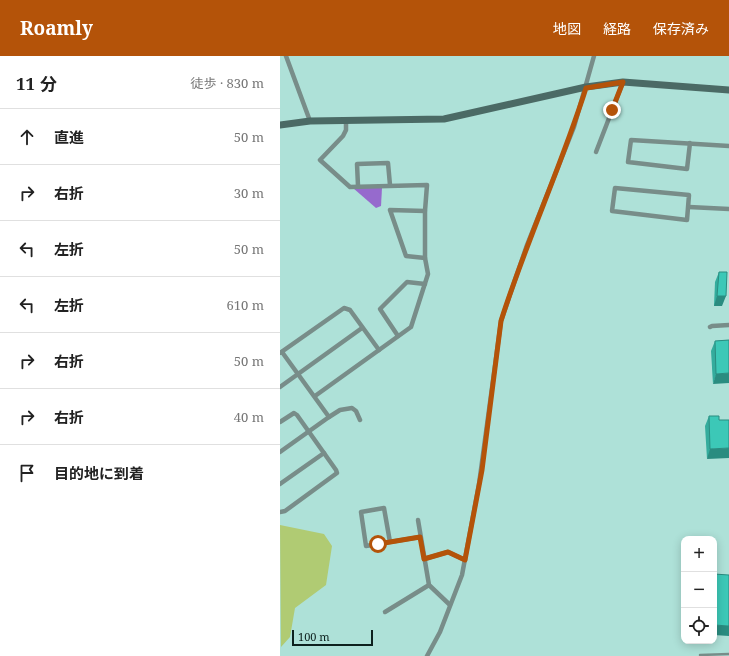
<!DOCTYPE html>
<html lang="ja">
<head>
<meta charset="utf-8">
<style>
	:root { --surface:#fff; --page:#f2f2f2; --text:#222; --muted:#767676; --line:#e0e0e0; --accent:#b45309 }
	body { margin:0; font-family:"Noto Serif","Noto Sans JP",serif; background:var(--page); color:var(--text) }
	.controls { position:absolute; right:12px; bottom:12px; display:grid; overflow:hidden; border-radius:8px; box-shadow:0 2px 10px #0003 }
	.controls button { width:36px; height:36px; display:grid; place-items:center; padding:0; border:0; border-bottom:1px solid var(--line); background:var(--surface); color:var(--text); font:20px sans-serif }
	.scale { position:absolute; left:12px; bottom:10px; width:81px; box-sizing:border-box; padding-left:4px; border:2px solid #0d211e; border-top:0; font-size:11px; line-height:14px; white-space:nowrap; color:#0d211e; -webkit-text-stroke:3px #aee1d8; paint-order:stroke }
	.stop { position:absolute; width:12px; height:12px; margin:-9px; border:3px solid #b45309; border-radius:50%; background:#fff }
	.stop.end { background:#b45309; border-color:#fff; box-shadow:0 1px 4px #0008 }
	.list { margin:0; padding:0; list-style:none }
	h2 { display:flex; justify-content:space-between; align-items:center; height:52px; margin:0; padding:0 16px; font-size:17px }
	h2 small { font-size:13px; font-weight:400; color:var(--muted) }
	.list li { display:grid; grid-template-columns:26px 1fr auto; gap:12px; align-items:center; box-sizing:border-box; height:56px; padding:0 16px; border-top:1px solid var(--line) }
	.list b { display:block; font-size:15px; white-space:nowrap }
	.list em { font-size:13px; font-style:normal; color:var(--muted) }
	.icon { flex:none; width:22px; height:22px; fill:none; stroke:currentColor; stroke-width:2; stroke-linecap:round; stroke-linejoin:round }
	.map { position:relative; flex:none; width:449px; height:600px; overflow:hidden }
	header { display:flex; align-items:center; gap:24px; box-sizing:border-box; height:56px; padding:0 20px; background:var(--accent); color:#fff }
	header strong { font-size:19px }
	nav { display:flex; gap:22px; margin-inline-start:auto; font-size:14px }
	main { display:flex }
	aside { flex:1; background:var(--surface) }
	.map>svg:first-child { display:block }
	.green { fill:#b0cb73 }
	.water { fill:#966acd }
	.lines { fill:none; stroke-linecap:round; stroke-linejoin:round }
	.lane { stroke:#788d89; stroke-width:2.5 }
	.street { stroke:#788d89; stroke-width:4.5 }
	.secondary { stroke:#4b6a65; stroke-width:7 }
	.wall { fill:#34ac9d }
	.shaded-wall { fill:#2a8c80 }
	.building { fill:#3cc8b7; stroke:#2a8c80 }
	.route { stroke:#b45309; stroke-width:5 }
</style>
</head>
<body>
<header>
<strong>Roamly</strong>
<nav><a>地図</a><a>経路</a><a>保存済み</a></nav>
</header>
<main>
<aside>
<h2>11 分<small>徒歩 · 830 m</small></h2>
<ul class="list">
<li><svg class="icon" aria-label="ahead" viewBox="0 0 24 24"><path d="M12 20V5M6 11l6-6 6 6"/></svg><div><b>直進</b></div><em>50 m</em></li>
<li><svg class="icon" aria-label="right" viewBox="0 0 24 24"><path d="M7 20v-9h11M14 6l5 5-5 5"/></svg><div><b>右折</b></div><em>30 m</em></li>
<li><svg class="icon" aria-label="left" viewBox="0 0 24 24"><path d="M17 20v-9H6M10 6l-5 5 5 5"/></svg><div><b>左折</b></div><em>50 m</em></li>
<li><svg class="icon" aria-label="left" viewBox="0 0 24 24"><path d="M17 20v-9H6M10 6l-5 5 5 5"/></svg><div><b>左折</b></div><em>610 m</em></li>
<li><svg class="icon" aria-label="right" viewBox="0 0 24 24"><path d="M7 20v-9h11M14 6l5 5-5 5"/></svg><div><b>右折</b></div><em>50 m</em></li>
<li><svg class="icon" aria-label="right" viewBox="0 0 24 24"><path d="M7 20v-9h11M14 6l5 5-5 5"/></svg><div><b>右折</b></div><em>40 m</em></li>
<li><svg class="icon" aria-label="arrive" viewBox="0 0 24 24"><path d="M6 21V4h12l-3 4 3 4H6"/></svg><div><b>目的地に到着</b></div></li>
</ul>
</aside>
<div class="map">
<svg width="449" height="600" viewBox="0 0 449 600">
	<rect width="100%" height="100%" fill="#aee1d8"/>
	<path class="green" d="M0 469 44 478 52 490 46 529 15 552 10 581 1 591Z"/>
	<path class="water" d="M73 132H102L101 150 96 152Z"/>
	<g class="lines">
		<path class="lane" d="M420 599 449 598"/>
		<g class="street">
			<path d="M6 0 30 65"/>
			<path d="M410 87 407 113 348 106 351 84 449 90"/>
			<path d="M316 96 343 26"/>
			<path d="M78 130 77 108 108 107 110 129"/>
			<path d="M335 132 409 139 407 164 332 155Z"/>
			<path d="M409 151 449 153"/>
			<path d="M145 202 126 200 110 154 145 155"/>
			<path d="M430 271 432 270 449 269"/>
			<path d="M118 280 100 253 127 226 145 228"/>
			<path d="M2 296 49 361"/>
			<path d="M0 297 64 252 70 254 99 294"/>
			<path d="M0 331 82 272"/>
			<path d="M35 340 131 271 148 218 145 202V155L147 129 70 131 40 104 63 80 66 74V64"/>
			<path d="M0 366 14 357 17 359 56 414 57 417 5 455 0 456"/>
			<path d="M0 396 49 361 60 354 72 352 76 355 80 364"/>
			<path d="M0 428 44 397"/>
			<path d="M138 464 149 529 170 549"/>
			<path d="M110 486 104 452 81 456 86 490 140 481"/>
			<path d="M144 503 168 496 185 504"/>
			<path d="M105 556 149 529"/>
			<path d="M147 600 160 576 182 519 199 428 221 265 247 189 294 71 314 0"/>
		</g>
		<path class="secondary" d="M0 69 30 65 164 63 306 31 343 26 449 34"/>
	</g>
	<g class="wall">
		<path d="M439 216 442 250H434L435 226Z"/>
		<path d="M449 284 433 328 431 295 435 285Z"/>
		<path d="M429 360 439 364H449L427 403 425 370Z"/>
	</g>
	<g class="shaded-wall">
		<path d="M437 240H446L442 250H434Z"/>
		<path d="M449 317V327L433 328 436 318Z"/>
		<path d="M449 392V402L427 403 430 393Z"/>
		<path d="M434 569 449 570V580L434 579Z"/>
	</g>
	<g class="building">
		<path d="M439 216H447L446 240H437Z"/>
		<path d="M449 284V317L436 318 435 285Z"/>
		<path d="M429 360H439V364H449V392L430 393Z"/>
		<path d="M434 518 449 519V570L434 569Z"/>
	</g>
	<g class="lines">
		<path class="route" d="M98 488 140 481 144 503 168 496 185 504 202 414 221 265C246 186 281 111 306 32L343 26 332 54"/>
	</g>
</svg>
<div class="controls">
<button>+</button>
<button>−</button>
<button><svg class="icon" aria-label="locate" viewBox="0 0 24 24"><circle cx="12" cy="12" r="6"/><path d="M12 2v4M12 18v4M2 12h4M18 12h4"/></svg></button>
</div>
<div class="scale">100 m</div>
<div class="stop" style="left:98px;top:488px"></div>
<div class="stop end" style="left:332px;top:54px"></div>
</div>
</main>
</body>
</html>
